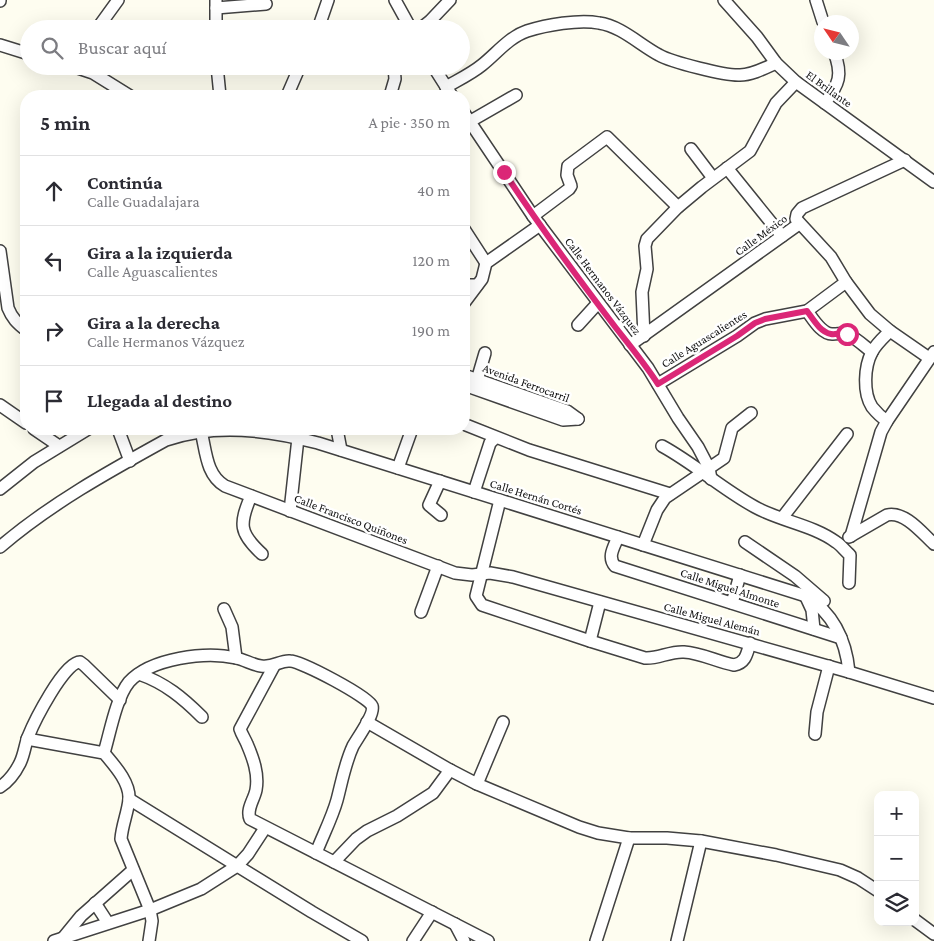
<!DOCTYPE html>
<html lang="es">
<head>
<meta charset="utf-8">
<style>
	:root { --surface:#fff; --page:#f7f7f7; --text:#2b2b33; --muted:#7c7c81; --line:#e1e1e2 }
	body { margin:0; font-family:"Crimson Pro",serif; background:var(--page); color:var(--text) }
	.controls { position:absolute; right:15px; bottom:15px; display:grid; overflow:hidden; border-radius:10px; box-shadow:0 5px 20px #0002 }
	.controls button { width:45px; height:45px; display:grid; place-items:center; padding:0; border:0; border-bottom:1px solid var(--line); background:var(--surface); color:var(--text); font:25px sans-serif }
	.compass { position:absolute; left:814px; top:15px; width:45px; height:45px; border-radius:50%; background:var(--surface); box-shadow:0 5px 20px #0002; rotate:305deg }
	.stop { position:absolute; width:15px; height:15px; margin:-11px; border:4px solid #db2777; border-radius:50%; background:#fff }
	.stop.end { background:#db2777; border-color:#fff; box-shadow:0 1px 5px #0008 }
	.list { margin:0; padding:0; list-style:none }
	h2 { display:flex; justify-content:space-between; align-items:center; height:65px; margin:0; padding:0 20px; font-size:21px }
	h2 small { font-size:16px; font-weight:400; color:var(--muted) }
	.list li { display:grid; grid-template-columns:32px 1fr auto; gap:15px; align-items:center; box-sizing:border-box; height:70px; padding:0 20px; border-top:1px solid var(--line) }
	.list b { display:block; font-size:19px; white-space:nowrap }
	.list p { margin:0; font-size:16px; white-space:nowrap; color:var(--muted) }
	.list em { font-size:16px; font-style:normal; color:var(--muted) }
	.icon { flex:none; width:28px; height:28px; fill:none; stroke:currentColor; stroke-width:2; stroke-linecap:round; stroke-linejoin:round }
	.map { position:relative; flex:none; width:934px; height:941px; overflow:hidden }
	.search { position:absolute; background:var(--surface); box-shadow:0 5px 20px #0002; left:20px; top:20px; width:450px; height:55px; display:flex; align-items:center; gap:12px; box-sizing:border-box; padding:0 18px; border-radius:28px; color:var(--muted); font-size:19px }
	.panel { position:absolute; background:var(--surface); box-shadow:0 5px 20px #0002; left:20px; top:90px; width:450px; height:345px; border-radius:20px }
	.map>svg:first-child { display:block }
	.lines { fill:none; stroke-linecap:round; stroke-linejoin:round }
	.minor-casing { stroke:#414141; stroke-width:14 }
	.minor { stroke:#fff; stroke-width:11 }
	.route { stroke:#db2777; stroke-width:6 }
	.labels { text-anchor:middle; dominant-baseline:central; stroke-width:5; stroke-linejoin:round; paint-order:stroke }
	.street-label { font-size:12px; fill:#0e0e0e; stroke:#fff }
</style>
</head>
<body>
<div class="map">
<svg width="934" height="941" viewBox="0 0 934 941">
	<rect width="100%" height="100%" fill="#fefdf0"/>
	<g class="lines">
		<g class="minor-casing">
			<g id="minor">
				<path d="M395 0 411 29"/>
				<path d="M724 0 757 37 776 63 796 82 934 182"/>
				<path d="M816 0 823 22"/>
				<path d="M0 1V0"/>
				<path d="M216 8 266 4"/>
				<path d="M97 29 118 0"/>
				<path d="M216 29V0"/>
				<path d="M318 29 328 0"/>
				<path d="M420 29 430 21 450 0"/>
				<path d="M0 45 29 54"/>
				<path d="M72 66 93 73 130 96"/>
				<path d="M217 66 220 96"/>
				<path d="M433 66 452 96"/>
				<path d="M446 87C458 80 471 74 482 65 496 54 509 37 527 31 546 25 579 19 599 23 621 26 640 45 659 55 671 62 726 76 740 75 752 75 765 68 776 63"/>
				<path d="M287 96 300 66"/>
				<path d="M390 96 395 79 394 66"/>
				<path d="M825 103C839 84 843 75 834 52"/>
				<path d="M464 113 533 216 648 368 678 418 698 447 709 468 711 479"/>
				<path d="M469 122 516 95"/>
				<path d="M691 149 713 178"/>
				<path d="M905 160 802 208 797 214 796 219 831 257 846 282 870 314 890 331 929 358"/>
				<path d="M727 168 782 236"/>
				<path d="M533 216 569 189 571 186 567 175 568 166 607 137 678 207"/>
				<path d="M464 229 486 263"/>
				<path d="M0 251 8 308C12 318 17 323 26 330"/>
				<path d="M464 285H477"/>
				<path d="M464 303 482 279 486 263 540 225"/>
				<path d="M807 311C813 319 822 335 833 334 840 334 843 332 849 335 857 339 864 346 872 352"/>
				<path d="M578 325 598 303"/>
				<path d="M644 336 642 292 647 269 645 246 647 239 678 207 702 187 750 151 776 103 796 82"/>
				<path d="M630 345 799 224"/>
				<path d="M464 375 567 411 578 419"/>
				<path d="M658 384 737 336 755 323 765 319 807 311 846 282"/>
				<path d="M464 385 563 420 578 419"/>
				<path d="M475 387 485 353"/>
				<path d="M0 405 26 423"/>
				<path d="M887 421C881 417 876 412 872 407 863 393 864 367 872 352 876 344 883 338 890 331"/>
				<path d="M466 425 529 450 670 494"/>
				<path d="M34 429 59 446"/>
				<path d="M118 429 130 461"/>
				<path d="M337 429 341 450"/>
				<path d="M201 431C206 451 206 475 225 486L455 573 472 575 490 573 513 577 849 672 934 698"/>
				<path d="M662 446C695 464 722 489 755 507 780 521 813 525 836 542 841 545 845 551 850 555L849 583"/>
				<path d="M398 468 412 429"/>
				<path d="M440 481 429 505 441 515"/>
				<path d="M0 489 34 462 88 429"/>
				<path d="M474 492 490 443 495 438"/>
				<path d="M251 496C239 524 239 533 262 554"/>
				<path d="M500 500 476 596 482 605 590 641 645 658C658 659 670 651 684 652 702 653 717 662 734 665 746 663 747 653 750 643"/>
				<path d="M290 511 298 438"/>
				<path d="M782 518 847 434"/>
				<path d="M851 536 881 432 887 421 934 352"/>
				<path d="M618 537C614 547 607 557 615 566L841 638"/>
				<path d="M849 537 887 515C905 511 922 533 934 544"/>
				<path d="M745 542 795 576 824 601"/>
				<path d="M643 545 657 510 665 498 724 458 732 428 751 413"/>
				<path d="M0 547C50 504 108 472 166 440 216 423 268 430 318 443L806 596C834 614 846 640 849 672"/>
				<path d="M806 597 812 610 814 629"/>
				<path d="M732 603 740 575"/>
				<path d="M224 609 232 627 236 658"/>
				<path d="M421 612 438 566"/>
				<path d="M590 641 600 602"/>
				<path d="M274 666 240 729C242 735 245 739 247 744 253 758 259 774 256 790 254 800 246 809 250 819L488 941"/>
				<path d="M139 674C165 683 183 698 202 717"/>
				<path d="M367 722 450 770 477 784 579 827 598 833 629 838H667L701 841 776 855 840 870 858 878 878 891"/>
				<path d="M815 734 817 712 829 666"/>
				<path d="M27 739 104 753C114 765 130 782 129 799 128 812 122 825 121 839L150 910 152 921 149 941"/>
				<path d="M104 753C110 733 116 698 129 682 151 658 206 651 236 658 245 660 253 665 261 666 274 668 280 660 290 661 301 661 369 697 372 706 375 714 358 737 353 746 345 763 342 781 337 800 332 818 323 835 316 853"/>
				<path d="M477 784 503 722"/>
				<path d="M0 787C9 781 15 773 20 763 24 755 25 745 28 737 34 722 64 662 80 662L84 665 120 700"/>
				<path d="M129 799 312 912 362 941"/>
				<path d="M334 862 356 839 367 831 397 816 433 793 450 770"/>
				<path d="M95 903 108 923"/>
				<path d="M915 920 934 934"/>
				<path d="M455 924 464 941"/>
				<path d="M63 938 81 916 133 870"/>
				<path d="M54 941 150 910 201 889 237 866 248 854 265 828"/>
				<path d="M413 941 432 912"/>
				<path d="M596 941 629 838"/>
				<path d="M677 941 701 841"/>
			</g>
		</g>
		<use href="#minor" class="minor"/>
	</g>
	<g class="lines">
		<path class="route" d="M504 172C539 225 577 277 616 328 631 347 645 364 658 384L737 336 755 323 765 319 807 311C813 319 820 332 831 334 837 335 839 332 847 334"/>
	</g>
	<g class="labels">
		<g class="street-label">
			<text transform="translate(829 89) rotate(36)">El Brillante</text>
			<text transform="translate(761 235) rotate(-36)">Calle México</text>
			<text transform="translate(603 286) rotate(53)">Calle Hermanos Vázquez</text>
			<text transform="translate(704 339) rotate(-32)">Calle Aguascalientes</text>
			<text transform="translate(526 383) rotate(20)">Avenida Ferrocarril</text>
			<text transform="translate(536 497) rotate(17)">Calle Hernán Cortés</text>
			<text transform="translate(351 519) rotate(21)">Calle Francisco Quiñones</text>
			<text transform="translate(730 588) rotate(18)">Calle Miguel Almonte</text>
			<text transform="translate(712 619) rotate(15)">Calle Miguel Alemán</text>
		</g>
	</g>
</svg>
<div class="controls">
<button>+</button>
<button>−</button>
<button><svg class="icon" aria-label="layers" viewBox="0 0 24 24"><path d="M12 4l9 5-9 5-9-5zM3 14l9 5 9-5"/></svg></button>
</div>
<svg class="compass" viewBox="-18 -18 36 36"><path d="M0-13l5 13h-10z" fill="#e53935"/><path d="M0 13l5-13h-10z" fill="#7c7c81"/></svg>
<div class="stop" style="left:847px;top:334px"></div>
<div class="stop end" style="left:504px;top:172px"></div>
<div class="search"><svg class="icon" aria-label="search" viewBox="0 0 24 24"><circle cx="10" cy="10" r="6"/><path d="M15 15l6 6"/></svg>Buscar aquí</div>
<section class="panel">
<h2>5 min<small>A pie · 350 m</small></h2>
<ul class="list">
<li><svg class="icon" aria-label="ahead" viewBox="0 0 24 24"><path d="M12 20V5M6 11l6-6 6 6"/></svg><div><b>Continúa</b><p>Calle Guadalajara</p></div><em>40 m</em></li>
<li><svg class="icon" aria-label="left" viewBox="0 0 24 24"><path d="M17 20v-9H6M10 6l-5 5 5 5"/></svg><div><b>Gira a la izquierda</b><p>Calle Aguascalientes</p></div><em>120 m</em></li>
<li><svg class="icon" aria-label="right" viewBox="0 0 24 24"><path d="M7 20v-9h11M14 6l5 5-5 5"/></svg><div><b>Gira a la derecha</b><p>Calle Hermanos Vázquez</p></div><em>190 m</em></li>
<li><svg class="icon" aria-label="arrive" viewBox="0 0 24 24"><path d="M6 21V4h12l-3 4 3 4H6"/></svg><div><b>Llegada al destino</b></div></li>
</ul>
</section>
</div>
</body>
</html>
